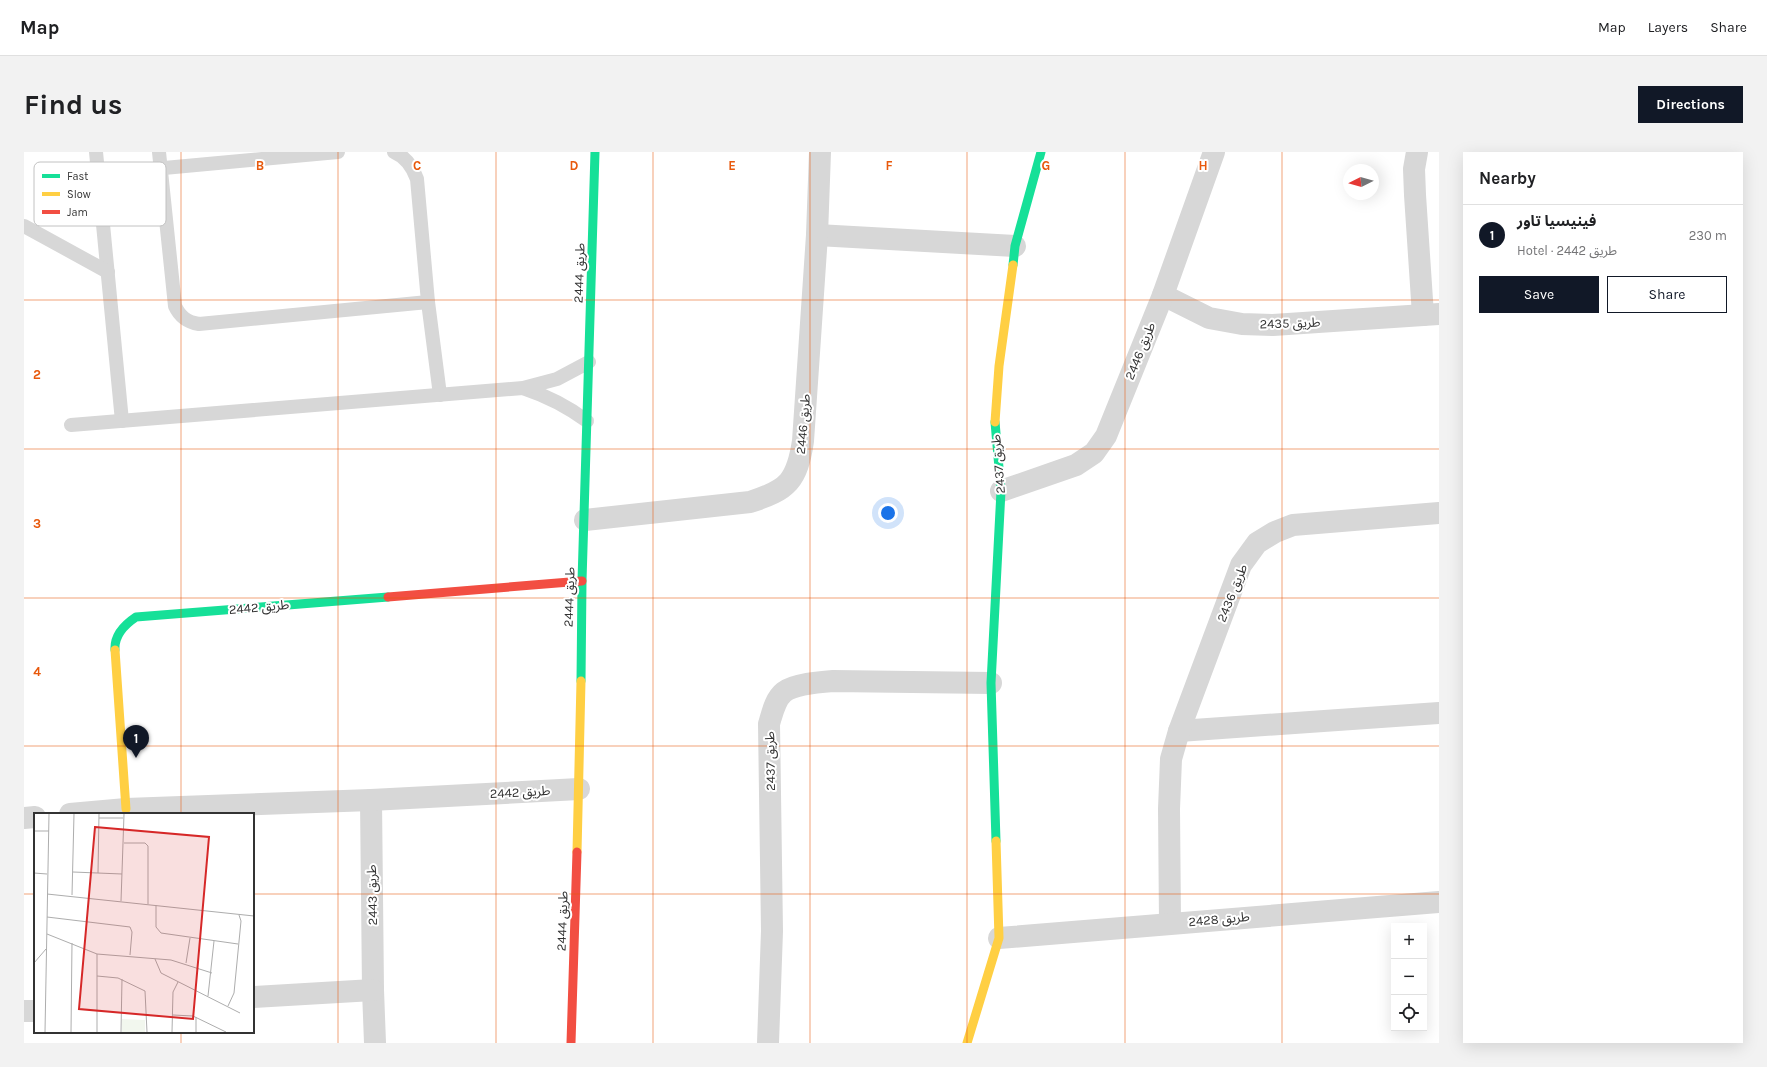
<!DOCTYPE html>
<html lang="en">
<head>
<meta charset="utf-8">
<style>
	:root { --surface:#fff; --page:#f2f2f2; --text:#202124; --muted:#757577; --line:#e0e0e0; --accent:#111827 }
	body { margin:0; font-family:Karla,"Noto Sans Arabic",sans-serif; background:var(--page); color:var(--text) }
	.controls { position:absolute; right:12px; bottom:12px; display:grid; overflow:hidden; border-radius:0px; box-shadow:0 4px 16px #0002 }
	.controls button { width:36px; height:36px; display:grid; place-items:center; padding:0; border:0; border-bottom:1px solid var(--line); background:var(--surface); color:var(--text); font:20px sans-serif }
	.compass { position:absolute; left:1319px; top:12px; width:36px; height:36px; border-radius:50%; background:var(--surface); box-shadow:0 4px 16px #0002; rotate:265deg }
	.you { position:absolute; left:864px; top:361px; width:14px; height:14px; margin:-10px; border:3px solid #fff; border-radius:50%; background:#1a73e8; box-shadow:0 0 0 6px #1a73e833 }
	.badge { display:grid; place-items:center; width:26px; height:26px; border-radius:50%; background:var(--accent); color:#fff; font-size:13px; font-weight:700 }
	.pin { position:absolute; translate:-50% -33px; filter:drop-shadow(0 1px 2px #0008) }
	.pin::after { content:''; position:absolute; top:21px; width:14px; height:12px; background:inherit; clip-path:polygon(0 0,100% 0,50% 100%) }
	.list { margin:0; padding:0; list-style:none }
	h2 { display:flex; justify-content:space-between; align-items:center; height:52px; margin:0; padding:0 16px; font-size:17px }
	h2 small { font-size:13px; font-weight:400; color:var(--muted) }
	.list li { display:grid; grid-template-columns:26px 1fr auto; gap:12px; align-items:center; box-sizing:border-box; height:60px; padding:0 16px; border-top:1px solid var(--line) }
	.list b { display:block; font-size:15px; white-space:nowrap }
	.list p { margin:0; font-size:13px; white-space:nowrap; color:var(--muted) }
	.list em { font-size:13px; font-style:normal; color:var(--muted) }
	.actions { display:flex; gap:8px; padding:12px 16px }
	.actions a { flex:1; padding:9px 0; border:1px solid var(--accent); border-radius:0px; text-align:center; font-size:14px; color:var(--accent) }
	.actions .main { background:var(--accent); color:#fff }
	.icon { flex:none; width:22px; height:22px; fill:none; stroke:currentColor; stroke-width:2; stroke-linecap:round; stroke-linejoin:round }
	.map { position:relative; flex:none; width:1415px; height:891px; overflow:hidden; border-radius:0px }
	header { display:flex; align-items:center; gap:24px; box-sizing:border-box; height:56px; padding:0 20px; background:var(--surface); border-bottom:1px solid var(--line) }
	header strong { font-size:19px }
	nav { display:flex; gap:22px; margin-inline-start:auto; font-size:14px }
	.intro { display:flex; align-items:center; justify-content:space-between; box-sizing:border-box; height:96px; padding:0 24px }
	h1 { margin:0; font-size:28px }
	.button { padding:10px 18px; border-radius:0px; background:var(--accent); color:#fff; font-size:14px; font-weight:700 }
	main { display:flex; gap:24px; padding:0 24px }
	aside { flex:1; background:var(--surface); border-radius:0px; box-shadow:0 4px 16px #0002 }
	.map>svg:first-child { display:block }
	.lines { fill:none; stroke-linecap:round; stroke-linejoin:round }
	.lane { stroke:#d7d7d7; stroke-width:14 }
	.street { stroke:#d7d7d7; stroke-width:22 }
	.fast { stroke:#16e098; stroke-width:9 }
	.slow { stroke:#ffcf43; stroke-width:9 }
	.jam { stroke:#f24e42; stroke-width:9 }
	.grid { fill:none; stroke:#e8590c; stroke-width:1; stroke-opacity:0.55 }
	.labels { text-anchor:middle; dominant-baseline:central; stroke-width:4; stroke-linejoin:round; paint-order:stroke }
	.street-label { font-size:13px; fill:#333; stroke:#fff }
	.inset-road { fill:none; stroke:#adadad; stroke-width:1 }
	.view { fill:#d62828; fill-opacity:0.15; stroke:#d62828; stroke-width:2 }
	.inset-edge { fill:none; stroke:#333; stroke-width:2 }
	.key { fill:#fff; stroke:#c2c2c2; stroke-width:1 }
	.key-label { font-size:11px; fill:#333 }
	.grid-label { font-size:13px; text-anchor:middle; font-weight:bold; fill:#e8590c; stroke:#fff; stroke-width:4; stroke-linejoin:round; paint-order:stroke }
</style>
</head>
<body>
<header>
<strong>Map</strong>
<nav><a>Map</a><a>Layers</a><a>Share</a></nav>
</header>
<div class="intro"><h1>Find us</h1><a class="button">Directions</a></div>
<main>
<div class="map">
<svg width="1415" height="891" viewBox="0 0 1415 891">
	<rect width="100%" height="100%" fill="#fff"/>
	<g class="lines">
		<g class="lane">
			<path d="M72 0 98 269"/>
			<path d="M135 0 151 154C156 165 163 170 175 172L404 150"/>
			<path d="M370 0C382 5 389 16 393 27L404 150 416 243"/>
			<path d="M75 22 314 0"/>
			<path d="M0 74 84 120"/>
			<path d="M499 236C523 244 543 254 563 269"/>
			<path d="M47 273 499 236 533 227 565 210"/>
		</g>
		<g class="street">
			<path d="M1393 0 1390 17 1391 43 1399 163"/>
			<path d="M793 83 991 94"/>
			<path d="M1139 143 1185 166 1218 172 1249 173 1415 162"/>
			<path d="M977 339 1052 313 1070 301 1082 284 1139 143 1190 0"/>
			<path d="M561 368 726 350C764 338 773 329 779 289L793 83 796 0"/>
			<path d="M1155 579 1415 561"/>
			<path d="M347 648 349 838 351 891"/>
			<path d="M46 662 102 657 347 648 555 637"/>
			<path d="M0 666 11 665"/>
			<path d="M1146 771 1145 657 1147 607 1155 579 1217 413 1233 391 1251 380 1269 373 1415 361"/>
			<path d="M975 786 1415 750"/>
			<path d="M229 845 349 838"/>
			<path d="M0 859H11"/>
			<path d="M744 891 748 779 745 572C748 562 751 547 760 540 770 532 796 530 809 529L967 531"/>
		</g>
		<g class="fast">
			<path d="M989 113 991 94 1017 0"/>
			<path d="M971 270 977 339 967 531 972 689"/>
			<path d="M91 498C90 483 100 473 112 465L364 445"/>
			<path d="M557 529 558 429 571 0"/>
		</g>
		<g class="slow">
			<path d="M971 270 975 214 989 113"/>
			<path d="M91 498 102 657"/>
			<path d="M553 700 557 529"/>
			<path d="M943 891 975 786 972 689"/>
		</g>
		<g class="jam">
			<path d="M364 445 558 429"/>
			<path d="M547 891 553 700"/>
		</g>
	</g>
	<path class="grid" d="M157 0V662M314 0V891M472 0V891M629 0V891M786 0V891M943 0V891M1101 0V891M1258 0V891M0 148H1415M0 297H1415M0 446H1415M0 594H1415M0 742H11M229 742H1415M157 880V891"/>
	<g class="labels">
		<g class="street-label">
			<text transform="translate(555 121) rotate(-88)">طريق 2444</text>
			<text transform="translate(1266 171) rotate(-2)">طريق 2435</text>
			<text transform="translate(1116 199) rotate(-68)">طريق 2446</text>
			<text transform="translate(779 272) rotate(-85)">طريق 2446</text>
			<text transform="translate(974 312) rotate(-95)">طريق 2437</text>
			<text transform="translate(1208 441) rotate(-68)">طريق 2436</text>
			<text transform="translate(545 445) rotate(-88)">طريق 2444</text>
			<text transform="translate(235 455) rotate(-5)">طريق 2442</text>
			<text transform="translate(746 609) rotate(-91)">طريق 2437</text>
			<text transform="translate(496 640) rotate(-3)">طريق 2442</text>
			<text transform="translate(348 743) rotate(-91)">طريق 2443</text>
			<text transform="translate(1195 767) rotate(-5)">طريق 2428</text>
			<text transform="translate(538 769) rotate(-88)">طريق 2444</text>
		</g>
	</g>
	<g transform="translate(10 661)">
		<rect width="220" height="220" fill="#fff"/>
		<path d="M88 206 111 207V219H88Z" fill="#f2f7ee"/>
		<path class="inset-road" d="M65 5H89M0 18H15M90 30H111L114 33V91M39 59 88 61M0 60 13 61M64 60 65 1M13 81 220 103M38 82 40 1M87 88 90 1M122 92V114L127 120 204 131M13 104 96 114 98 119 96 142M13 121 63 141 137 147 178 160M121 146 127 160 206 200M0 150 12 136M152 150 156 125M63 163 84 165 111 178 113 219M174 183 180 128M194 193 200 180 207 108 205 102M139 202 159 203 192 219M11 219 15 1M37 219 38 130M63 219V141M87 219 88 166M138 219 139 179 144 169M162 219V204"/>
		<path class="view" d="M61 14 175 24 159 206 45 196Z"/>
		<rect width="220" height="220" class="inset-edge"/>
	</g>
	<rect x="10" y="10" width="132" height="64" rx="6" class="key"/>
	<rect x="18" y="22" width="18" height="4" fill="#16e098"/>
	<rect x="18" y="40" width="18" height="4" fill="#ffcf43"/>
	<rect x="18" y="58" width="18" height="4" fill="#f24e42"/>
	<g class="key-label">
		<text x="43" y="28">Fast</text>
		<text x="43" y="46">Slow</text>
		<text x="43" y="64">Jam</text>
	</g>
	<g class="grid-label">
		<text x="236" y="18">B</text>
		<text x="393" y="18">C</text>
		<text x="550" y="18">D</text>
		<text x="708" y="18">E</text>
		<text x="865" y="18">F</text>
		<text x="1022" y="18">G</text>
		<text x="1179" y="18">H</text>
		<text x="13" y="227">2</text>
		<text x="13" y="376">3</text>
		<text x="13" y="524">4</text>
	</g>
</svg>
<div class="controls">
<button>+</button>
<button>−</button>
<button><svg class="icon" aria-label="locate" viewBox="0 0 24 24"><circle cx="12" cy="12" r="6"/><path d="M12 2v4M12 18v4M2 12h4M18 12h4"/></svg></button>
</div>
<svg class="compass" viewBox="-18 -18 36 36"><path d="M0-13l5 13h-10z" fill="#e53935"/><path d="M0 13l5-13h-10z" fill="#757577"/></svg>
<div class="you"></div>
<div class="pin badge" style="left:112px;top:606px">1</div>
</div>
<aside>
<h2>Nearby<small></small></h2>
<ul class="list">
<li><span class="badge">1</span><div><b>فينيسيا تاور</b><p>Hotel · طريق 2442</p></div><em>230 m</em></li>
</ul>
<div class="actions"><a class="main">Save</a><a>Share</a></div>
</aside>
</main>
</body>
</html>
